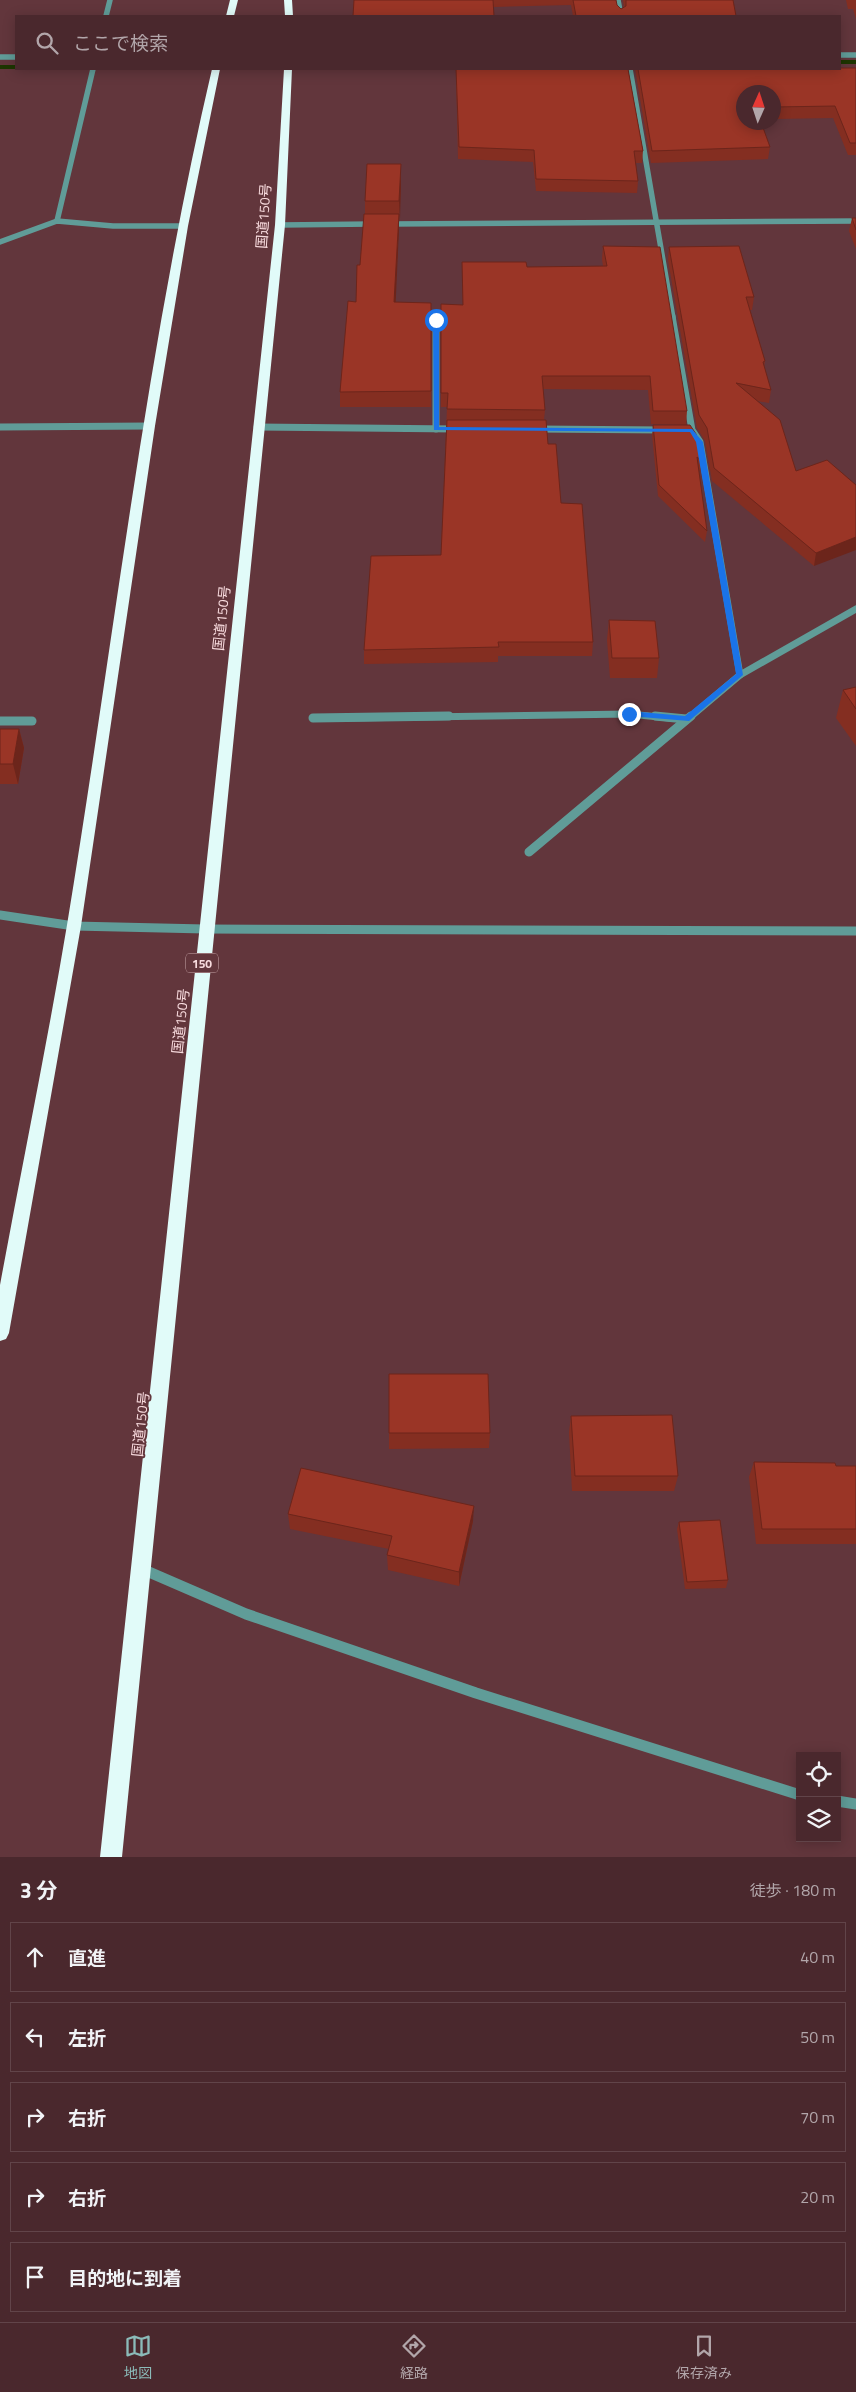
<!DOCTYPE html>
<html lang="ja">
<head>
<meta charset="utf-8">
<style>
	:root { --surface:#4a282d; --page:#543439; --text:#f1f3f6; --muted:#b2a6aa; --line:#614449; --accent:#8bbbb9 }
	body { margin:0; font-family:"Titillium Web","Noto Sans JP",sans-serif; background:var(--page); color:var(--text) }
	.controls { position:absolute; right:15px; bottom:15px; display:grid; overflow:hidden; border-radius:0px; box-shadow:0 2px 12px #0003 }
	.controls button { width:45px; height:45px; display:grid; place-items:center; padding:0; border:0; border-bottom:1px solid var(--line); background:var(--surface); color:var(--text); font:25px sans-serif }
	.compass { position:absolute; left:736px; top:85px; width:45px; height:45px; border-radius:50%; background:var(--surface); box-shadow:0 2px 12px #0003; rotate:3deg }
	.stop { position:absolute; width:15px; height:15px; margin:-11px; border:4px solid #1a73e8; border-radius:50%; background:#fff }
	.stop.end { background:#1a73e8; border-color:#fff; box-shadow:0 1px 5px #0008 }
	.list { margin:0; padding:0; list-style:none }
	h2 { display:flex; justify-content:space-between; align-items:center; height:65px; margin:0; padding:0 20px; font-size:21px }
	h2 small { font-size:16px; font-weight:400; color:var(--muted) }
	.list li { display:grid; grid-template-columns:32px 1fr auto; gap:15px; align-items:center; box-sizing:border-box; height:70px; margin:0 10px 10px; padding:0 10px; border:1px solid var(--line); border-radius:0px }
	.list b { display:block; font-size:19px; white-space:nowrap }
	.list em { font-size:16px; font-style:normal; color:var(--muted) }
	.icon { flex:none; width:28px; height:28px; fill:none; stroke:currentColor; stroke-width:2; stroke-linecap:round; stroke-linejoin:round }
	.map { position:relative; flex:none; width:856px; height:1857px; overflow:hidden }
	.search { position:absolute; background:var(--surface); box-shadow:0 2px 12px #0003; left:15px; right:15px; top:15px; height:55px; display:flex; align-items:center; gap:12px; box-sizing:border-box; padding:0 18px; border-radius:0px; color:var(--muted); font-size:19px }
	.sheet { height:465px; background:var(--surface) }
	nav { display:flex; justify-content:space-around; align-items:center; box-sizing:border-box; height:70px; border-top:1px solid var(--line); background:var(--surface); font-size:14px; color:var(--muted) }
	nav a { display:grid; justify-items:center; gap:2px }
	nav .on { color:var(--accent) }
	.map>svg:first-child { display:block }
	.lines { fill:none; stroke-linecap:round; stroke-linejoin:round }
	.stream { fill:#1d3500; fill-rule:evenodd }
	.minor-far3 { stroke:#609c98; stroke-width:5.5 }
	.minor-far2 { stroke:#609c98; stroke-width:7 }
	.minor-far1 { stroke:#609c98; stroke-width:9 }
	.minor { stroke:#609c98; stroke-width:11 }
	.highway { fill:#e1fbf9; fill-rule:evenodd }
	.wall { fill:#842e21 }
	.shaded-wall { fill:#6c251b }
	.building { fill:#9a3526; stroke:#6c251b }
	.route { fill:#1a73e8 }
	.labels { text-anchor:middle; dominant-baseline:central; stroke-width:4; stroke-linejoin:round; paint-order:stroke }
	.shield { fill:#62363c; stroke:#cbaaad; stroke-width:1 }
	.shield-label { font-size:12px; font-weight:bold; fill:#f8dbde }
	.street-label { font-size:14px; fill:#f8dbde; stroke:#62363c }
</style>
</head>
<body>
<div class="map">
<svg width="856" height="1857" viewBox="0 0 856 1857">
	<rect width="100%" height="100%" fill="#62363c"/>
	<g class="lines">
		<g class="stream">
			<rect x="840" y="60" width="16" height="4"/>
			<path d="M0 65H16L18 69H0Z"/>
		</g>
		<g class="minor-far3">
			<path d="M618 0 621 16"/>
			<path d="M106 16 110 0"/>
			<path d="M840 55H856"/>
			<path d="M0 57H16"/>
			<path d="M630 69 673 318"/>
			<path d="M57 221 93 69"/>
			<path d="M389 224 856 221"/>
			<path d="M280 225 373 224"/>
			<path d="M0 242 57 221 113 226H183"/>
		</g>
		<g class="minor-far2">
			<path d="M672 316 692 430 700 442 740 675"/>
			<path d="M436 320V429"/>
			<path d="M0 427 149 426"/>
			<path d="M257 427 457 429"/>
			<path d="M537 429 664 430"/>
			<path d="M350 718 629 714 669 718"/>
			<path d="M689 718 740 675 856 609"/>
		</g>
		<g class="minor-far1">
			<path d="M655 716 686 719"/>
			<path d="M313 718 449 716"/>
			<path d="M0 721H32"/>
			<path d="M529 852 691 716"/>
			<path d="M0 915 74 926 205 929 856 931"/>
		</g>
		<g class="minor">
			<path d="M142 1569 246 1614 476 1693 800 1795"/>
			<path d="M837 1801 856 1804"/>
		</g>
		<g class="highway">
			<path d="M230 0H238L234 16H226Z"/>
			<path d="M284 0H292L293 16H285Z"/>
			<path d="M212 69H220L188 226 155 426 81 926 9 1333 6 1339 0 1341V1285C22 1165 47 1045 67 925 114 640 146 351 212 69Z"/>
			<path d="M284 69H292L285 225 122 1857H100L275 225Z"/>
		</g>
	</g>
	<g class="wall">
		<path d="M354 0H616L617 5 621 9 624 7 623 0H733L736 16H573L571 5 493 7Z"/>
		<path d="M846 0H856V19L853 9H848Z"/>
		<path d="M856 68V155H848L833 118 774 119V92L744 122H762V125L770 147 768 159 651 163 635 69H840Z"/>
		<path d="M456 69H628L643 151 642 163H635L638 181 637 193 536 191 533 162 458 159Z"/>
		<path d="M401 183 395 302 431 303V407H340V392L356 302 365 214V201Z"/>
		<path d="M852 218H856V249L849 231Z"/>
		<path d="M603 246 687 411 686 425 651 424 648 390 543 389 545 410 544 420 548 444 561 503 593 642 592 656H498V662L364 664V650L441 555 447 407H441V304L463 305 462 262 527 267 603 266 602 259Z"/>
		<path d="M669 247 754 297 752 310H750L765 361 764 367 771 390 769 403 757 401 796 471 856 485 814 566 712 481 705 441 697 428 668 260Z"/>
		<path d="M653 425 701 460 700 471 698 470 707 531 705 542 658 496 652 435Z"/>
		<path d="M609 620 659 658 657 678H610L607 640Z"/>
		<path d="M856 687V746L836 718 843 690Z"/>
		<path d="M0 729H19L24 748 18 784H0Z"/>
		<path d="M571 1416 678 1476 674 1491H572L569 1432Z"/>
		<path d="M389 1433H490L489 1448 389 1449Z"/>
		<path d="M754 1462 836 1466H856V1544H756L749 1477Z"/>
		<path d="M288 1514 473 1521 459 1586 388 1570 387 1555 389 1549 290 1529Z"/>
		<path d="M679 1522 728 1580 726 1588 685 1589 677 1529Z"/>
	</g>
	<g class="shaded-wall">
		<path d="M401 164V183L400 219 399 201Z"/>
		<path d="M399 214V229L395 317 394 302Z"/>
		<path d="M856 537V550L814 566 816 553Z"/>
		<path d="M19 729 24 748 18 784 13 764Z"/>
		<path d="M474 1506 473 1521 459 1586V1572Z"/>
	</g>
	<g class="building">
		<path d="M354 0H493L494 16H353Z"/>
		<path d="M573 0H616L617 5 621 9 626 6V0H733L736 16H576Z"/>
		<path d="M840 68H856V143H850L835 106 774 107V92H744V122H761L770 147 652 151 638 69Z"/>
		<path d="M456 69H628L643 151H634L638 181 536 179 534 150 459 147Z"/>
		<path d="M367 164H401L399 201H365Z"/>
		<path d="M364 214H399L394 302 431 303V391L340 392 348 301 356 302 357 265H360Z"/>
		<path d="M852 218H856V230Z"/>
		<path d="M603 246 660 247 687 411H653L650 376H542L545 410 447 409 448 393H441V304L463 305 462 262H526L527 267 607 266Z"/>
		<path d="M739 246 754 297H746L765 361 763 362 771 390 736 383 780 420 796 471 827 460 856 485V537L816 553 714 468 707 428 699 415 669 247Z"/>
		<path d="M447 420H546L548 444H556L561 503 582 504 593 642H498L499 647 364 650 371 556 441 555Z"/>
		<path d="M653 425H690L696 434 701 460 697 457 707 531 659 485Z"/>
		<path d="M609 620 655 621 659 658H612Z"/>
		<path d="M856 687V709L843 690Z"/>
		<path d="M0 729H19L13 764H0Z"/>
		<path d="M389 1374H488L490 1433H389Z"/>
		<path d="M672 1415 678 1476H575L571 1416Z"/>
		<path d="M754 1462 835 1463 836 1466H856V1529H762Z"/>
		<path d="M301 1468 474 1506 459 1572 387 1555 392 1536 288 1514Z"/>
		<path d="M720 1520 728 1580 687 1582 679 1522Z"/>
	</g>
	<path class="route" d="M436 318 439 320V427L692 429 703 442 743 675 689 721 629 716 625 714 629 711 685 716 736 674 696 442 690 432 434 430 433 320Z"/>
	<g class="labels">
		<rect class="shield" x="186" y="953.5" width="32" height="19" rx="4"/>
		<g class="shield-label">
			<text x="202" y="963">150</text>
		</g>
		<g class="street-label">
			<text transform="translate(263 216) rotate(-86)">国道150号</text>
			<text transform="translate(221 618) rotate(-84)">国道150号</text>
			<text transform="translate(180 1021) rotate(-84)">国道150号</text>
			<text transform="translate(140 1424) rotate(-84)">国道150号</text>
		</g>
	</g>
</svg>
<div class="controls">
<button><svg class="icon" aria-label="locate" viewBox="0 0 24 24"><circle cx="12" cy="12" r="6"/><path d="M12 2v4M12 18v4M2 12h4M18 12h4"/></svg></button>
<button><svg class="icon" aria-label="layers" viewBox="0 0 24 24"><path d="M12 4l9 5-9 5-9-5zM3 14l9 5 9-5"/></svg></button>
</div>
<svg class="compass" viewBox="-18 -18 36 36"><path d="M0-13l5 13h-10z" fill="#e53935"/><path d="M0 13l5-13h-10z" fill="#b2a6aa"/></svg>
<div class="stop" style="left:436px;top:320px"></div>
<div class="stop end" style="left:629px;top:714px"></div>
<div class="search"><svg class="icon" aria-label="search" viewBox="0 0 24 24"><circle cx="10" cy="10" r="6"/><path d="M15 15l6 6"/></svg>ここで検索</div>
</div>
<section class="sheet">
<h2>3 分<small>徒歩 · 180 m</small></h2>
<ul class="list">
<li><svg class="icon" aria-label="ahead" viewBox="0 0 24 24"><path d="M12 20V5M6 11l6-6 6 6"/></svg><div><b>直進</b></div><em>40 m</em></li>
<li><svg class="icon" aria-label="left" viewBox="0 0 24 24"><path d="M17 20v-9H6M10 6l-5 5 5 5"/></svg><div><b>左折</b></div><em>50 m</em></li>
<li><svg class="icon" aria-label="right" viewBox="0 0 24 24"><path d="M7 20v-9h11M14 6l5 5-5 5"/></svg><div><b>右折</b></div><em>70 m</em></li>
<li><svg class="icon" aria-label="right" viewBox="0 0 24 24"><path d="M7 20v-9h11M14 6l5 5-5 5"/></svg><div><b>右折</b></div><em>20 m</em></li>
<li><svg class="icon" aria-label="arrive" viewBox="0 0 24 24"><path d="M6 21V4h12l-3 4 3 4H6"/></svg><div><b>目的地に到着</b></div></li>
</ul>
</section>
<nav>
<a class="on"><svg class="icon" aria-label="map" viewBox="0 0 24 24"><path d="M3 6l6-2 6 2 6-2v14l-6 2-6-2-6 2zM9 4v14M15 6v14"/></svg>地図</a>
<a><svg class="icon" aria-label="directions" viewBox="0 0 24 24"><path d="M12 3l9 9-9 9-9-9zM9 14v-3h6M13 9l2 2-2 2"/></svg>経路</a>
<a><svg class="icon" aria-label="saved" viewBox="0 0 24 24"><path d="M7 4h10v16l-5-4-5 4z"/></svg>保存済み</a>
</nav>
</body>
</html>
